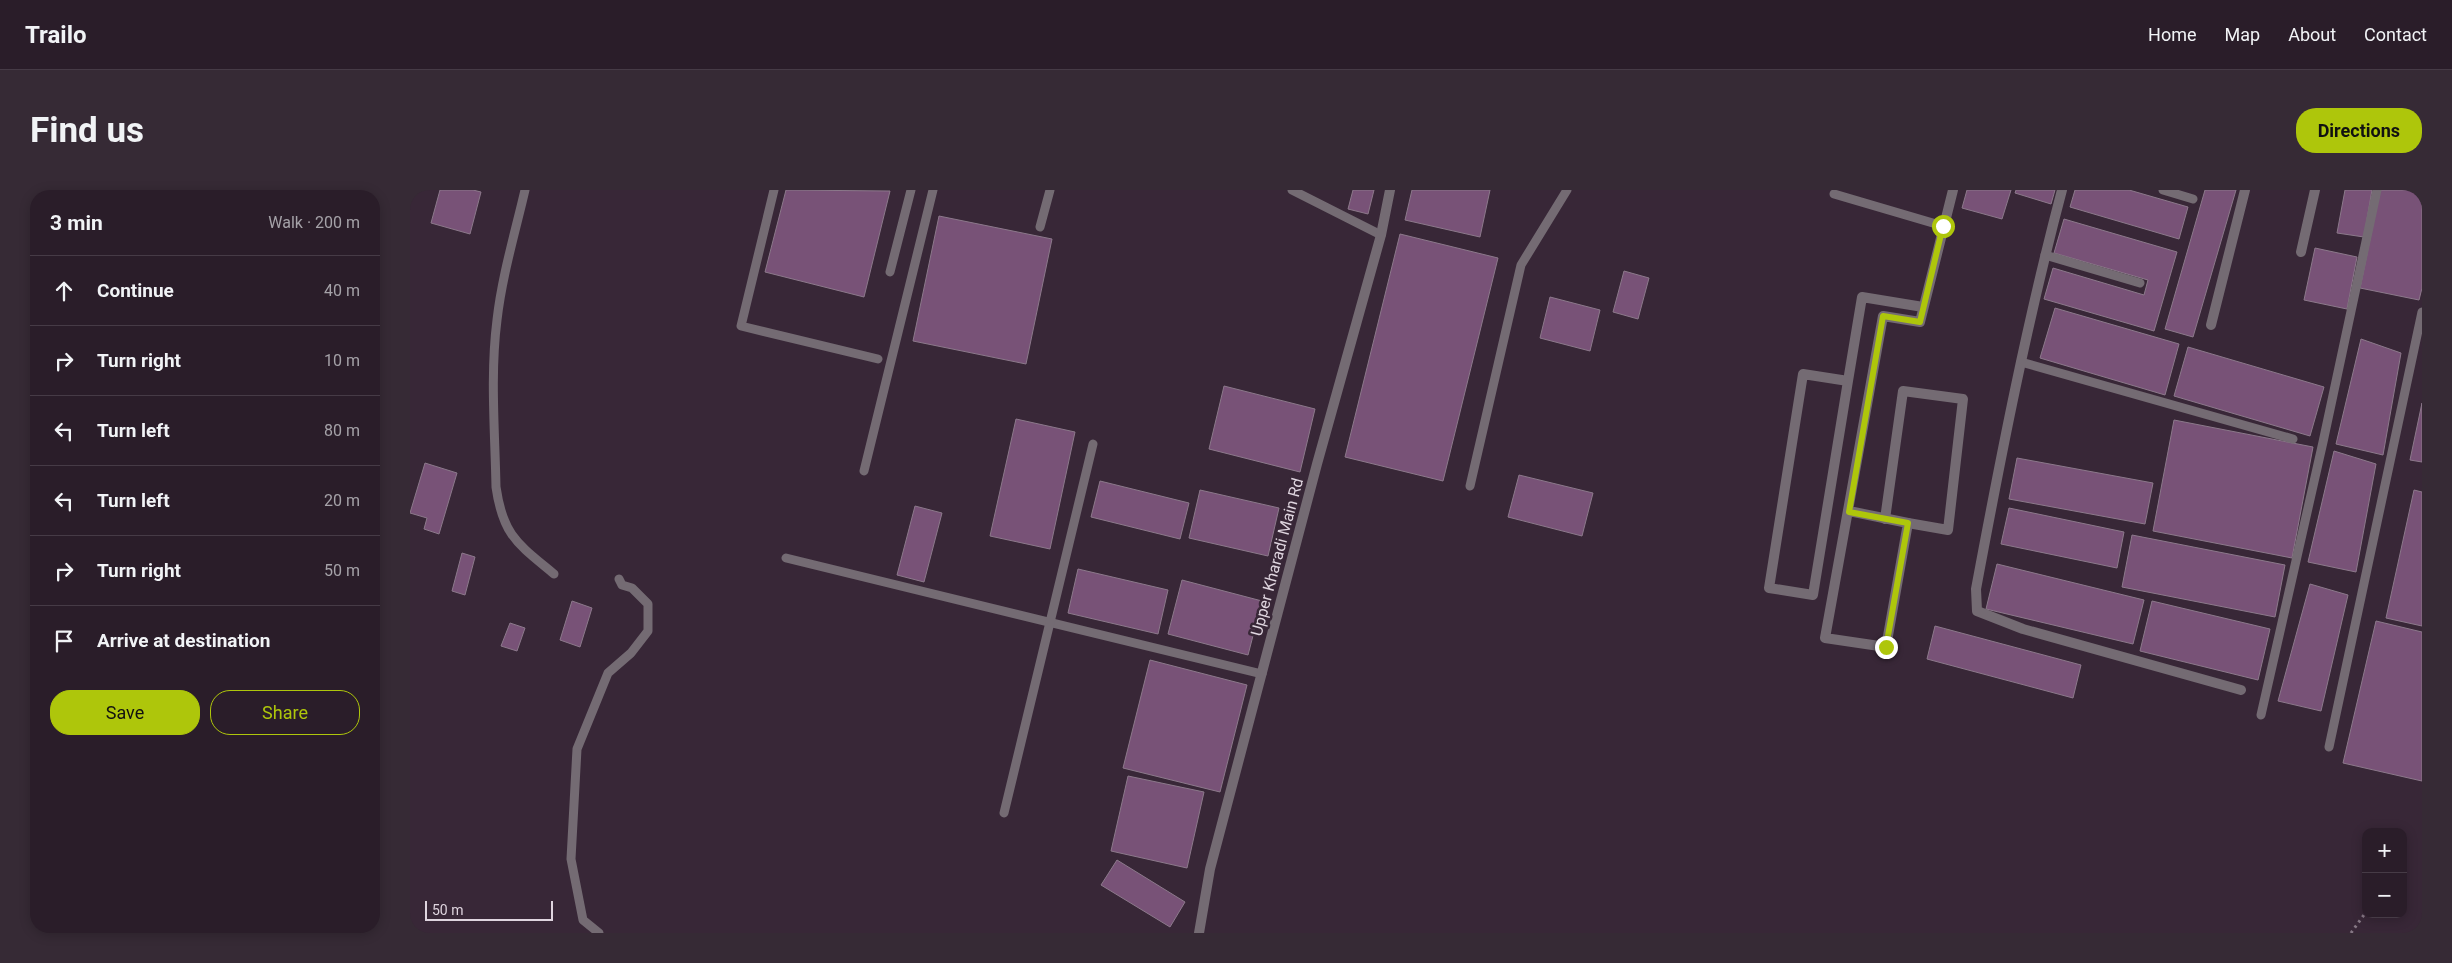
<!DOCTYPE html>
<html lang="en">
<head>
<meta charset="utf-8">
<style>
	:root { --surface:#2a1d29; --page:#362a35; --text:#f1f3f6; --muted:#a5a2a8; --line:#463b46; --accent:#aec60b }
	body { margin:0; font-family:Roboto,sans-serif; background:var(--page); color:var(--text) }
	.controls { position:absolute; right:15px; bottom:15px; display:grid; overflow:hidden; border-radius:10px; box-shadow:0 2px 12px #0003 }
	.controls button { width:45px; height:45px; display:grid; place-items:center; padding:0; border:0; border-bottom:1px solid var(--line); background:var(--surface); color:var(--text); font:25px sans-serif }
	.scale { position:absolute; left:15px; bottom:12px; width:128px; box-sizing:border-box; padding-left:5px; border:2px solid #dfd5df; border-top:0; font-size:14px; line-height:18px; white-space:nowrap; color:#dfd5df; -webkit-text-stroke:4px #382737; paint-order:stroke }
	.stop { position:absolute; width:15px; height:15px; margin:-11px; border:4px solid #aec60b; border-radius:50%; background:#fff }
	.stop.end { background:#aec60b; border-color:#fff; box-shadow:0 1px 5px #0008 }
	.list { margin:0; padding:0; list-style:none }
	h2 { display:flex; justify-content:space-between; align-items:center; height:65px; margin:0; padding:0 20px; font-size:21px }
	h2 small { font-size:16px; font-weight:400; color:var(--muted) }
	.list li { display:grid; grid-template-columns:32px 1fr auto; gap:15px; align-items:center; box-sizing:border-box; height:70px; padding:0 20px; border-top:1px solid var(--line) }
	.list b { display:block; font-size:19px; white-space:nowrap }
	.list em { font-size:16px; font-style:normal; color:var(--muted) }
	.actions { display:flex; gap:10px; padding:15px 20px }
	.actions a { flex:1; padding:11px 0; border:1px solid var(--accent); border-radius:20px; text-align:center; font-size:18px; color:var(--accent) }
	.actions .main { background:var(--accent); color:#111 }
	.icon { flex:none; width:28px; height:28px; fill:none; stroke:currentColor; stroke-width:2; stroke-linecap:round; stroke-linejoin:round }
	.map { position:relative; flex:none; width:2012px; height:743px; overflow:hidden; border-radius:20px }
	header { display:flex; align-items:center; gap:30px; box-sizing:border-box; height:70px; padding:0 25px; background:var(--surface); border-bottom:1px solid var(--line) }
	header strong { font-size:24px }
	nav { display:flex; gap:28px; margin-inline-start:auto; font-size:18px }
	.intro { display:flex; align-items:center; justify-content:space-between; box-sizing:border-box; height:120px; padding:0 30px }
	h1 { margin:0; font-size:35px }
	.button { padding:12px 22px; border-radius:20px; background:var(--accent); color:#111; font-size:18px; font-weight:700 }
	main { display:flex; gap:30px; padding:0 30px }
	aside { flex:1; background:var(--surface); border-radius:20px; box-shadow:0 2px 12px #0003 }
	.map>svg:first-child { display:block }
	.building { fill:#785277; stroke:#8c798b }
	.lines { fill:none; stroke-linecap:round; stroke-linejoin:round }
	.path { stroke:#857784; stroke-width:3; stroke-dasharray:2.5 4; stroke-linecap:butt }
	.service { stroke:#746b73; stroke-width:9 }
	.minor { stroke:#746b73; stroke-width:10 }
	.tertiary { stroke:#746b73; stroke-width:10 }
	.route { stroke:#aec60b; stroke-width:6 }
	.labels { text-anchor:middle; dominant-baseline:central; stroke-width:5; stroke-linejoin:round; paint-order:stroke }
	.street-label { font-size:16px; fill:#dfd5df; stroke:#382737 }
</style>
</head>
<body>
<header>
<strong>Trailo</strong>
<nav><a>Home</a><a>Map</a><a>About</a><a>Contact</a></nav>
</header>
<div class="intro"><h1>Find us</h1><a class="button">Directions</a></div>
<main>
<aside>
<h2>3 min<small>Walk · 200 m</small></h2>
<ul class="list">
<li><svg class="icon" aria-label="ahead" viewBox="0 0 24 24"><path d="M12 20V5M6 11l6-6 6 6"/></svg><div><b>Continue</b></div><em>40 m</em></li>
<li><svg class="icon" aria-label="right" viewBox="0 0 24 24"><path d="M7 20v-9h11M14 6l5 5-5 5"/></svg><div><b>Turn right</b></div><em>10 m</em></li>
<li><svg class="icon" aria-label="left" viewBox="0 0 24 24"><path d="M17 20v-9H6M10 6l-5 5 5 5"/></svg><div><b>Turn left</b></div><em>80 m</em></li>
<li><svg class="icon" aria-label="left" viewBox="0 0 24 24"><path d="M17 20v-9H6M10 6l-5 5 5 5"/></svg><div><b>Turn left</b></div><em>20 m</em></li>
<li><svg class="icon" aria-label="right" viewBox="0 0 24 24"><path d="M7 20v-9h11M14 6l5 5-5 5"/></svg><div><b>Turn right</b></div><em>50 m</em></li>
<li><svg class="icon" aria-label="arrive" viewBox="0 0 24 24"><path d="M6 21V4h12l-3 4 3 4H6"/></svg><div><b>Arrive at destination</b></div></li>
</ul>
<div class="actions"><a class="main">Save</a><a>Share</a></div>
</aside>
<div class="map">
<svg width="2012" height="743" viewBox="0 0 2012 743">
	<rect width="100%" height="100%" fill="#382737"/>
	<g class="building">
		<path d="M30 0H63L71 2 60 44 21 33Z"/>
		<path d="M376 0 480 1 454 107 355 82Z"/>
		<path d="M943 0H964L958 24 938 19Z"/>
		<path d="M1002 0H1080L1070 47 995 30Z"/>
		<path d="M1557 0H1601L1592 29 1552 18Z"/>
		<path d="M1606 0H1645L1641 14 1605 3Z"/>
		<path d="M1665 0H1719L1778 17 1769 49 1660 17Z"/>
		<path d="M1795 0H1826L1783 147 1755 139Z"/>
		<path d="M1935 0H1962L1954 47 1927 43Z"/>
		<path d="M1970 0H2012V98L2009 110 1950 98Z"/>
		<path d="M529 26 642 49 616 174 503 151Z"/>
		<path d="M1654 29 1767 62 1744 141 1634 109 1643 78 1734 105 1738 90 1644 63Z"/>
		<path d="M990 44 1088 68 1033 291 935 267Z"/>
		<path d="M1905 58 1947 67 1937 119 1894 110Z"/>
		<path d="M1214 81 1239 88 1228 129 1203 122Z"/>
		<path d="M1140 107 1190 120 1180 161 1130 148Z"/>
		<path d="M1645 118 1769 154 1755 205 1630 168Z"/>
		<path d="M1951 149 1991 163 1973 265 1926 254Z"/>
		<path d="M1778 157 1914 197 1900 246 1764 206Z"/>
		<path d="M814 196 905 219 890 282 799 259Z"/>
		<path d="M2012 213V272L2000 270Z"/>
		<path d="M606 229 665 242 640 359 580 346Z"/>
		<path d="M1764 230 1903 257 1882 368 1743 341Z"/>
		<path d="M1924 261 1966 274 1946 382 1898 372Z"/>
		<path d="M1607 268 1743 293 1735 334 1599 309Z"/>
		<path d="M15 273 47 283 29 344 14 339 17 328 0 323Z"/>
		<path d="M1109 285 1183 303 1172 346 1098 327Z"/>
		<path d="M690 291 779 313 770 349 681 327Z"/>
		<path d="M790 300 869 318 858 366 779 348Z"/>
		<path d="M2004 300 2012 302V436L1976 428Z"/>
		<path d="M505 316 532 323 514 392 487 385Z"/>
		<path d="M1599 318 1714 342 1707 378 1591 354Z"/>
		<path d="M1722 345 1875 375 1865 427 1712 397Z"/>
		<path d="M52 363 65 367 55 405 42 401Z"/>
		<path d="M1587 374 1734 410 1723 454 1576 419Z"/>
		<path d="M668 379 758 400 748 444 658 423Z"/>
		<path d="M772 390 852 411 838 465 758 444Z"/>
		<path d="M1900 394 1938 405 1911 521 1868 511Z"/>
		<path d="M162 411 182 418 170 457 150 450Z"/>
		<path d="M1742 411 1860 439 1848 490 1730 461Z"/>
		<path d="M1966 431 2012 442V591L1933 573Z"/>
		<path d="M100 433 115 438 107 461 91 456Z"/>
		<path d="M1525 436 1671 475 1663 508 1517 469Z"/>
		<path d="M740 470 837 495 810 602 713 578Z"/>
		<path d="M718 586 794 602 777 678 701 661Z"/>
		<path d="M707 670 775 712 760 737 691 695Z"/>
	</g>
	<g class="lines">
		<path class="path" d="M1941 743 1956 722"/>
		<g class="service">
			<path d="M115 0C105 43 92 86 87 130 80 185 85 242 86 297 93 346 108 354 144 384"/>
			<path d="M364 0 331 136 468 169"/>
			<path d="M882 0 971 45"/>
			<path d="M1753 0 1783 9"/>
			<path d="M1424 4 1533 36"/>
			<path d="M630 37 640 0"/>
			<path d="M1635 65 1730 93"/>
			<path d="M480 82 501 0"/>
			<path d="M1611 172 1883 249"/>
			<path d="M454 281 523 0"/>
			<path d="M1060 296 1111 75 1157 0"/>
			<path d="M376 368 852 484"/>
			<path d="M1851 525 1913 252 1967 0"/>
			<path d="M1919 557 2012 122"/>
			<path d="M594 623 683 254"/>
			<path d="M189 743 173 730 161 669 167 559 198 483 221 463 238 441V414L222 398 212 395 209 389"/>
		</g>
		<g class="minor">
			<path d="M1652 0C1617 132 1591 265 1566 399L1567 421 1613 439 1831 500"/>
			<path d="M1891 62 1905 0"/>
			<path d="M1801 135 1835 0"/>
			<path d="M1438 191 1403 405 1359 398 1393 184 1438 191 1452 107 1513 117"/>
			<path d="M1439 321 1498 333 1476 457 1415 448 1473 126 1510 132 1543 0"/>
			<path d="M1475 329 1493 201 1553 209 1538 340 1498 333"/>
		</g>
		<path class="tertiary" d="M789 743 800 679 907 274 971 45 980 0"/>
	</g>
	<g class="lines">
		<path class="route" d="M1476 457 1498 333 1439 322 1473 126 1510 132 1533 36"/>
	</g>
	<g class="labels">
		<g class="street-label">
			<text transform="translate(867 367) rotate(-75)">Upper Kharadi Main Rd</text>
		</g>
	</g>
</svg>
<div class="controls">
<button>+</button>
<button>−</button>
</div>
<div class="scale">50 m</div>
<div class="stop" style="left:1533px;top:36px"></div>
<div class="stop end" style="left:1476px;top:457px"></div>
</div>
</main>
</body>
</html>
